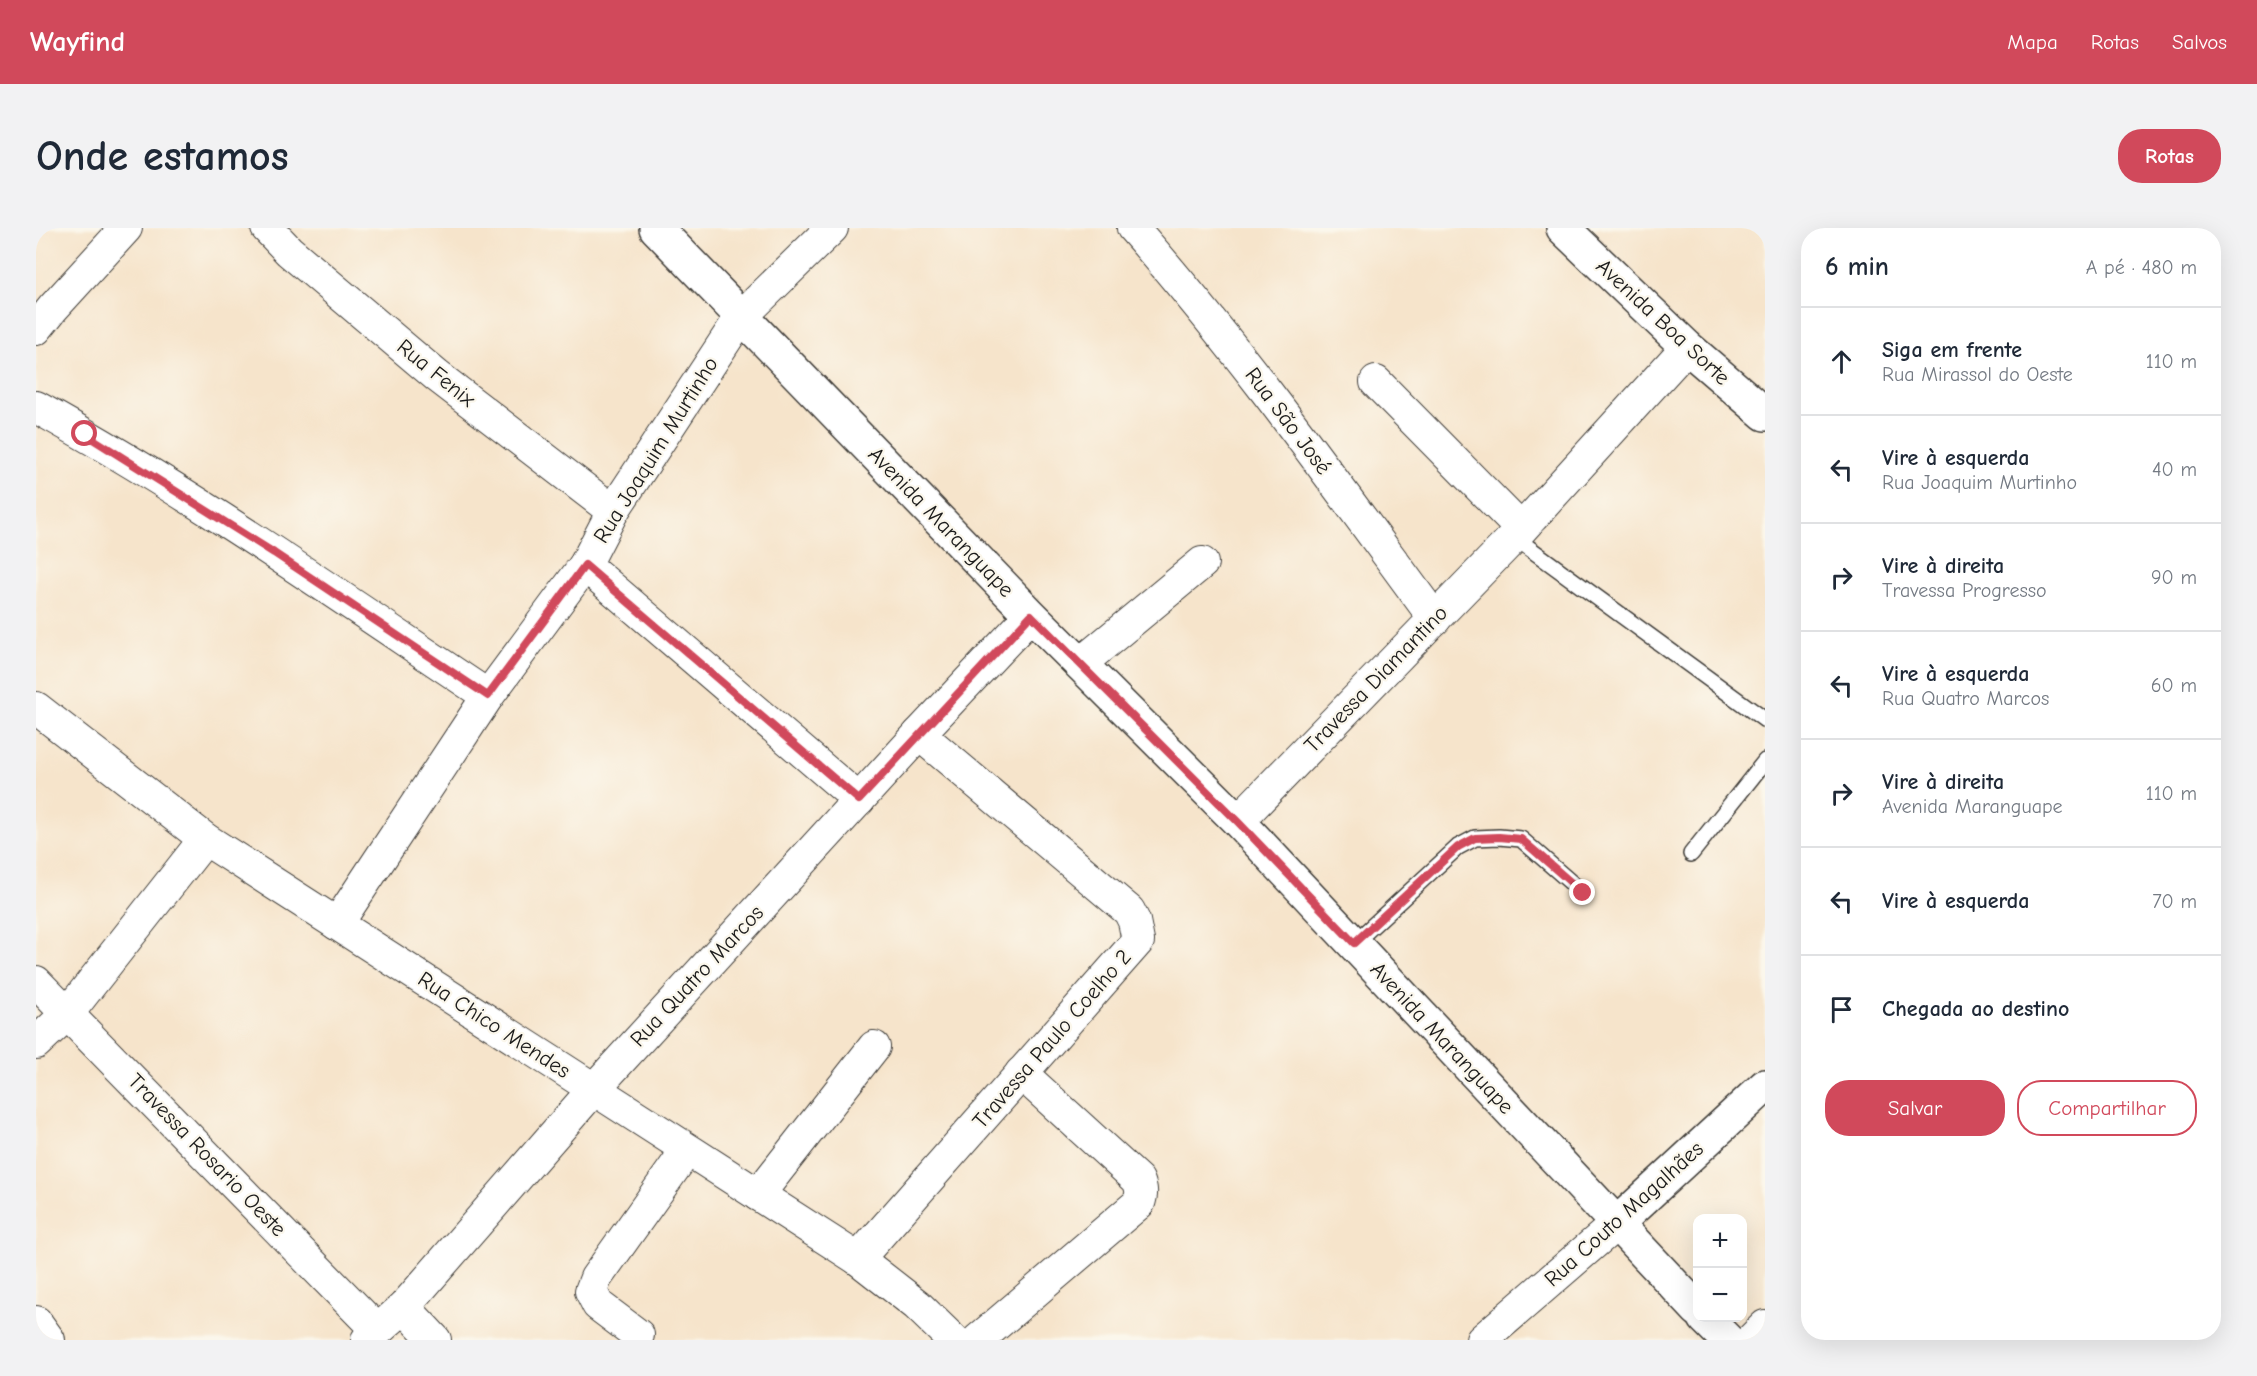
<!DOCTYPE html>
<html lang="pt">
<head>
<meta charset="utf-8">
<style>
	:root { --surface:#fff; --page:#f2f2f3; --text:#1f2937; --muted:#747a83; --line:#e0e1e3; --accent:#d1495b }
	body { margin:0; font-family:"Comic Neue",sans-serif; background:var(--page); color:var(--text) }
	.controls { position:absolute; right:18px; bottom:18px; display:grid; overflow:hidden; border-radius:12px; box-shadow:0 6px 24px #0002 }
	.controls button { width:54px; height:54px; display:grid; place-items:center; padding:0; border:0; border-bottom:2px solid var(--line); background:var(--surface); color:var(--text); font:30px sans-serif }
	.stop { position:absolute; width:18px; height:18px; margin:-14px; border:4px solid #d1495b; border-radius:50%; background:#fff }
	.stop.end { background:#d1495b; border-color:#fff; box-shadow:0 2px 6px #0008 }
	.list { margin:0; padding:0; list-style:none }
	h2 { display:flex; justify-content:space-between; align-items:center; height:78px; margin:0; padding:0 24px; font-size:26px }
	h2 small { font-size:20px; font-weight:400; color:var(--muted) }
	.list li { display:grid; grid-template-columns:39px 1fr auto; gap:18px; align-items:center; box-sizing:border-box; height:108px; padding:0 24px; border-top:2px solid var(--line) }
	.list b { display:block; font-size:22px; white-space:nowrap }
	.list p { margin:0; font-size:20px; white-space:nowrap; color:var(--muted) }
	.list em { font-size:20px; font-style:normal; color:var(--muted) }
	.actions { display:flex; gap:12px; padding:18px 24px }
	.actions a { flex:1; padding:14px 0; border:2px solid var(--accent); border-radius:24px; text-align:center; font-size:21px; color:var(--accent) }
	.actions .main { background:var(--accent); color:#fff }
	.icon { flex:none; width:33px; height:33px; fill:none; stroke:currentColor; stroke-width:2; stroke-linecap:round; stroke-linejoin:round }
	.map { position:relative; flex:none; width:1729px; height:1112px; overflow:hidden; border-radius:24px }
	header { display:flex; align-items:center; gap:36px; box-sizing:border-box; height:84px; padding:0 30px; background:var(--accent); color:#fff }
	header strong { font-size:28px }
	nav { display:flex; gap:33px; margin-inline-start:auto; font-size:21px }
	.intro { display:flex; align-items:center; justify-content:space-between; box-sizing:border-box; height:144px; padding:0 36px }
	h1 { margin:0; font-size:42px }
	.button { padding:15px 27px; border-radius:24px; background:var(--accent); color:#fff; font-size:21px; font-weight:700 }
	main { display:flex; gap:36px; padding:0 36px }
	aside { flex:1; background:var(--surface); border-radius:24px; box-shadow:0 6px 24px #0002 }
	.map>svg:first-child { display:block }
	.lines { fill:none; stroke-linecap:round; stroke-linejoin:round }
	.service-casing { stroke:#3d3a36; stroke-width:18 }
	.minor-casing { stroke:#3d3a36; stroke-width:34 }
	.tertiary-casing { stroke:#3d3a36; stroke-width:36 }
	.secondary-casing { stroke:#3d3a36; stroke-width:36 }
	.service { stroke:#fff; stroke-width:15 }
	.minor { stroke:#fff; stroke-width:32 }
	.tertiary { stroke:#fff; stroke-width:33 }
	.secondary { stroke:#fff; stroke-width:33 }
	.route { stroke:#d1495b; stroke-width:8 }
	.labels { text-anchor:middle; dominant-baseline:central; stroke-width:4.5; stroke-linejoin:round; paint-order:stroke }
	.street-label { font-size:22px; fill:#1c1c1c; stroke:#fbf7ec }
</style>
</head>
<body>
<header>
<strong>Wayfind</strong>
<nav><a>Mapa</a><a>Rotas</a><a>Salvos</a></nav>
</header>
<div class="intro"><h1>Onde estamos</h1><a class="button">Rotas</a></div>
<main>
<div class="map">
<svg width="1729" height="1112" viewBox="0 0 1729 1112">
	<rect width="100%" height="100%" fill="#fbf7ec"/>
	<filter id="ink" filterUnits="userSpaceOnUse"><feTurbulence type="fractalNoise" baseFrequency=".0167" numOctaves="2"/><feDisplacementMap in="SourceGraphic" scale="12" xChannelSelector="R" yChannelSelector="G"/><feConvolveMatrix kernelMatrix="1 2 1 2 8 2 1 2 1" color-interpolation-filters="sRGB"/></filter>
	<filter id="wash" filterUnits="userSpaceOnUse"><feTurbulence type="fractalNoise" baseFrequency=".008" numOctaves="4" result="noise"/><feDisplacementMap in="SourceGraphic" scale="24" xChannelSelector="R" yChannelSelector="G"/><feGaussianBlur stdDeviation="1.35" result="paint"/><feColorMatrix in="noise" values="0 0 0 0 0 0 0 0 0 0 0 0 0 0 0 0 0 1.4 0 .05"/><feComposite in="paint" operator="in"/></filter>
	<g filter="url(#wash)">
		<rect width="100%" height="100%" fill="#f6e4cb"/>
	</g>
	<g filter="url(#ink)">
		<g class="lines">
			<g class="service-casing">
				<g id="service">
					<path d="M1478 309 1729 492"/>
					<path d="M1655 626 1729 533"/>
					<path d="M1318 715 1422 619 1439 610 1463 609 1485 611 1547 665"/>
				</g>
			</g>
			<g class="minor-casing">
				<g id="minor">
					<path d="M231 0 253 23 401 148 577 283"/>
					<path d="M1097 0C1206 124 1301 258 1399 391"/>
					<path d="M0 101 17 80 90 0"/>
					<path d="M1340 154 1485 301"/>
					<path d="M0 179C156 265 304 369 452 468"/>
					<path d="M549 337 823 572"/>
					<path d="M1044 436 1166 335"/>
					<path d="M0 480 169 611 822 1031 881 1077 917 1112"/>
					<path d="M1202 593 1478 309 1651 119"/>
					<path d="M301 696 452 468 549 337 577 283 705 89 796 0"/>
					<path d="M0 754 341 1102"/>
					<path d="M0 815 32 785 169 611"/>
					<path d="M722 967 838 819"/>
					<path d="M822 1031 1102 713 1098 693 1093 683 883 506"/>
					<path d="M368 1079 399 1112"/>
					<path d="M0 1094 13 1112"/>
					<path d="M602 1107 562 1077 555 1063 560 1050 651 922"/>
					<path d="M331 1112 368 1079 558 861 883 506 995 387"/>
					<path d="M942 1112 1103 975C1106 966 1106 961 1102 952L985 845"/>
					<path d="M1446 1112 1579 997"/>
					<path d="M1715 1112 1729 1098"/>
				</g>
			</g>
			<g class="tertiary-casing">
				<g id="tertiary">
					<path d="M1527 0 1651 119 1729 186"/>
					<path d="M1579 997 1729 858"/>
				</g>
			</g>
			<g class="secondary-casing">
				<g id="secondary">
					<path d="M620 0 995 387 1202 593 1662 1082"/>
					<path d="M1669 1090 1691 1112"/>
				</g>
			</g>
			<use href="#service" class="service"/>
			<use href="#minor" class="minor"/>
			<use href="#tertiary" class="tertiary"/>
			<use href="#secondary" class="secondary"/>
		</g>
	</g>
	<g class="lines" filter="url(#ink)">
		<path class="route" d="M49 206 238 325 452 468 549 337 823 572 995 387 1202 594 1318 715 1422 619 1439 610 1463 609 1485 611 1547 665"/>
	</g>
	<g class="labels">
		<g class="street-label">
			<text transform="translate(1627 94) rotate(43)">Avenida Boa Sorte</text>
			<text transform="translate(400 145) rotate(39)">Rua Fenix</text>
			<text transform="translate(1252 193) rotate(53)">Rua São José</text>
			<text transform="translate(620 222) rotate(-58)">Rua Joaquim Murtinho</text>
			<text transform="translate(905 294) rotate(46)">Avenida Maranguape</text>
			<text transform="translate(1340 451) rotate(-46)">Travessa Diamantino</text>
			<text transform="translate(661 748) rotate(-47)">Rua Quatro Marcos</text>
			<text transform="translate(458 797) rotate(33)">Rua Chico Mendes</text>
			<text transform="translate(1406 810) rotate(47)">Avenida Maranguape</text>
			<text transform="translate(1016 811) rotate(-49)">Travessa Paulo Coelho 2</text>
			<text transform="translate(171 927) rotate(46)">Travessa Rosario Oeste</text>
			<text transform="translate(1588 986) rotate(-42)">Rua Couto Magalhães</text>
		</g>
	</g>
</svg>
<div class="controls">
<button>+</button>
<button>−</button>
</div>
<div class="stop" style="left:49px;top:206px"></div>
<div class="stop end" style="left:1547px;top:665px"></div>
</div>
<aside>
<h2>6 min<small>A pé · 480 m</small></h2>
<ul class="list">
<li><svg class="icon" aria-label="ahead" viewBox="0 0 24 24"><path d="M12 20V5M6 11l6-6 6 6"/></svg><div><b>Siga em frente</b><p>Rua Mirassol do Oeste</p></div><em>110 m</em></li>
<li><svg class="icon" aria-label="left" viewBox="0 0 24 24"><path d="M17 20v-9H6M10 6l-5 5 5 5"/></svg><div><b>Vire à esquerda</b><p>Rua Joaquim Murtinho</p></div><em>40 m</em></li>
<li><svg class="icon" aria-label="right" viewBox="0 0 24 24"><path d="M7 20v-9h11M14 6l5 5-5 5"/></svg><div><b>Vire à direita</b><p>Travessa Progresso</p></div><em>90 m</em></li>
<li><svg class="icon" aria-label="left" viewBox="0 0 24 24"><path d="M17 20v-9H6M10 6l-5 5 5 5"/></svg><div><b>Vire à esquerda</b><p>Rua Quatro Marcos</p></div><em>60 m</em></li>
<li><svg class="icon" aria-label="right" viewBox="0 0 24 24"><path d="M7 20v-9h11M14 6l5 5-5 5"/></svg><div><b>Vire à direita</b><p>Avenida Maranguape</p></div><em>110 m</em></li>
<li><svg class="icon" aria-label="left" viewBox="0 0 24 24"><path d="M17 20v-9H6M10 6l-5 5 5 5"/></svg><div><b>Vire à esquerda</b></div><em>70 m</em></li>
<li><svg class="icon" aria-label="arrive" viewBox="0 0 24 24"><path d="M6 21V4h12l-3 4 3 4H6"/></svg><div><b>Chegada ao destino</b></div></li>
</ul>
<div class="actions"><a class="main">Salvar</a><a>Compartilhar</a></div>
</aside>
</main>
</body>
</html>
